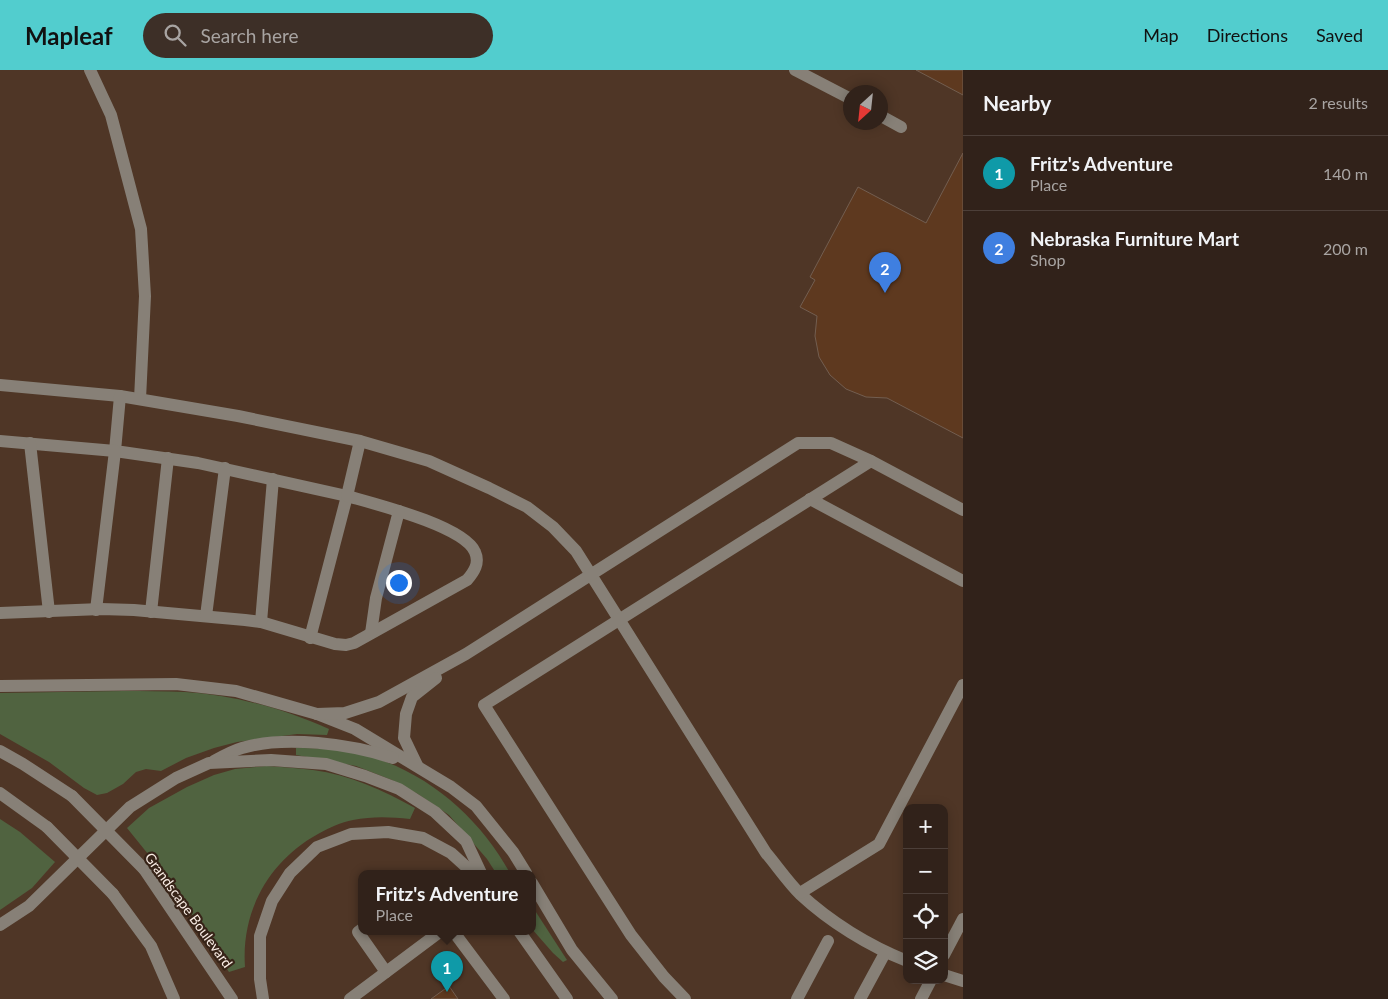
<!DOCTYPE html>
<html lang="en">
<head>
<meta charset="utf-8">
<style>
	:root { --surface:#31221a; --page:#3d2f27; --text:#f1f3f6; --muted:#a8a4a2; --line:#4c3f39; --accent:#52cdce }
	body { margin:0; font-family:Lato,sans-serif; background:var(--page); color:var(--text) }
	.controls { position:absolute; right:15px; bottom:15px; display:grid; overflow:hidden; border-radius:10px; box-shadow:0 2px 12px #0003 }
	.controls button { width:45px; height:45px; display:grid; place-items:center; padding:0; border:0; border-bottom:1px solid var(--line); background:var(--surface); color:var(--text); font:25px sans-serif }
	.compass { position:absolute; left:843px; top:15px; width:45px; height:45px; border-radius:50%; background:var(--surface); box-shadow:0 2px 12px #0003; rotate:207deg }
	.you { position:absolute; left:398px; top:512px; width:18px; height:18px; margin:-12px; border:4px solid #fff; border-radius:50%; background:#1a73e8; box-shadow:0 0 0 8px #1a73e833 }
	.badge { display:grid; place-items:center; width:32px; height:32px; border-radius:50%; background:var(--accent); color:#fff; font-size:16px; font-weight:700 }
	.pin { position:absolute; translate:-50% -41px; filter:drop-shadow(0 1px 2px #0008) }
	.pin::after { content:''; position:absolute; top:26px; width:18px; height:15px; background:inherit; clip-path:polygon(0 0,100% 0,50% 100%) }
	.popup { position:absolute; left:358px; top:800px; width:178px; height:65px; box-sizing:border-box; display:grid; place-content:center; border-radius:10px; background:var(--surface); filter:drop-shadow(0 1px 4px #0005); font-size:16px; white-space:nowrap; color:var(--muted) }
	.popup b { font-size:19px; color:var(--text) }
	.popup::after { content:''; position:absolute; left:50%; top:100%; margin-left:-10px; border:10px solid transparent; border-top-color:var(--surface) }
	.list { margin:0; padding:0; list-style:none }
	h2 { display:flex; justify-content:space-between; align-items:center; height:65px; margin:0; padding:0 20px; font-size:21px }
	h2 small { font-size:16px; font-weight:400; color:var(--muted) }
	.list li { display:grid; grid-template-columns:32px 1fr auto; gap:15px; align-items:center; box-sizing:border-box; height:75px; padding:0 20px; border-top:1px solid var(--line) }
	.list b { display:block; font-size:19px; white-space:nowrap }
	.list p { margin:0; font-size:16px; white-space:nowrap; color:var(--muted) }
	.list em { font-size:16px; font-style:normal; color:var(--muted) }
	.icon { flex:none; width:28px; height:28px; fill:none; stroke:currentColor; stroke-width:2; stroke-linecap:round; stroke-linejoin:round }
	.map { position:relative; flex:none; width:963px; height:929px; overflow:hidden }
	header { display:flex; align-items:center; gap:30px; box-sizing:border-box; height:70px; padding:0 25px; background:var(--accent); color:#111 }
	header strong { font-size:24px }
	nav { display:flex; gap:28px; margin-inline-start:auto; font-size:18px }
	.search { width:350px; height:45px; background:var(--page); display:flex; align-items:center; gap:12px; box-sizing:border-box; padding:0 18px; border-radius:28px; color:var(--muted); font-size:19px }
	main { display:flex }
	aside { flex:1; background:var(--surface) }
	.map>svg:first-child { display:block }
	.built { fill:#4f3626; fill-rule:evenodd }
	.green { fill:#506340 }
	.building { fill:#5e391f; stroke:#735e50 }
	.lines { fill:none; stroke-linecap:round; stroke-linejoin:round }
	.minor { stroke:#878077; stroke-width:12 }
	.minor-bridge { stroke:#878077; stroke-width:12 }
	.labels { text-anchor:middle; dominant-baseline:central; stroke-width:4.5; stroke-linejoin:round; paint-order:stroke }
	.street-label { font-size:14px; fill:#fbeee6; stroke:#372418 }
</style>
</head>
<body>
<header>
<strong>Mapleaf</strong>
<div class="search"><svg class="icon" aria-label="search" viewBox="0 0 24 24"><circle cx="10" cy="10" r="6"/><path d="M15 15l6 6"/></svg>Search here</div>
<nav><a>Map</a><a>Directions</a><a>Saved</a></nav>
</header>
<main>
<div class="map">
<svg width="963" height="929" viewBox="0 0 963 929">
	<rect width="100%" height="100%" fill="#412e22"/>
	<path class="built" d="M0 0H963V929H0ZM851 22H881V52H851ZM907 738H944V910H907ZM362 803H532V861H362Z"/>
	<g class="green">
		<path d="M123 621C144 621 164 621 185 622 235 625 284 639 329 659L327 665 297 664 237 672 214 678 186 688 161 701 146 699 136 702 123 714 107 723 97 725 84 718 49 692 0 664V623Z"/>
		<path d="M296 678C316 678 337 679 357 683 423 698 478 745 510 803H496L487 789 449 745 418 724 392 710 356 696 296 685Z"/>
		<path d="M266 696C282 697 298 698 313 700 350 705 383 720 415 738L410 749C391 747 373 746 353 750 341 752 329 758 318 764 269 791 241 841 245 897L229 902 169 810 127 758 149 738 187 717 214 705 235 699Z"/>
		<path d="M0 749 20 762 55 792 32 818 0 840Z"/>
		<path d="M532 836 567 890 563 892 553 883 532 859Z"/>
	</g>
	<g class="building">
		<path d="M916 0H963V25Z"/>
		<path d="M963 83V368L887 328 866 327 846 319 830 305 819 287 815 266 817 246 800 237 815 210 810 207 858 117 926 153Z"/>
		<path d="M449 916 458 929H431Z"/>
	</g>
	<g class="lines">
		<g class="minor">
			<path d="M90 0 111 45 141 159 145 226 140 329"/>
			<path d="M795 0 851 29"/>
			<path d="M881 46 901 57"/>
			<path d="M0 315 120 326 238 346 360 371 429 391 489 418 527 437 553 457 576 481 766 783C777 796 788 812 800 824 830 852 869 876 907 891"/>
			<path d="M120 326 115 381 198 393 347 426 310 568"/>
			<path d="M0 371 115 381 96 540"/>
			<path d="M30 373 49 542"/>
			<path d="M810 429 963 511"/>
			<path d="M151 542 168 388"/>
			<path d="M0 543 101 539 134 540 245 550 261 552 335 574 346 575 354 573 467 510C474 502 480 493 475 482 464 456 375 434 347 426L360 371"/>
			<path d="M206 546 225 398"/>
			<path d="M261 552 273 409"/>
			<path d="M371 563 376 528 399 441"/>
			<path d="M0 616 176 614 236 621 317 644 355 659 451 717 476 736 513 782 526 803"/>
			<path d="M317 644 345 643 379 632 466 584 798 373H831L871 391 963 440"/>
			<path d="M0 681 23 694 72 726"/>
			<path d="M214 691C223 686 232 681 242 678 285 665 351 674 393 688"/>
			<path d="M417 695 404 668 406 644 412 627 436 608"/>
			<path d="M0 723 47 757"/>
			<path d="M144 799 232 929"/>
			<path d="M532 813 572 880 612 929"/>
			<path d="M800 823 879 774 963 615"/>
			<path d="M113 824 151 876 174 929"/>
			<path d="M0 855 29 836 130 737 176 708 209 693 271 690 326 694 365 706 399 719 435 742 466 771 481 803"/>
			<path d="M362 859 358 862 386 902"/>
			<path d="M453 861 504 929"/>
			<path d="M519 861 567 929"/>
			<path d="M944 885 963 849"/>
			<path d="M944 905 963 911"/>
			<path d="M263 929 260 909V866L272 831 290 803 317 777 351 764 388 762 423 768 451 783 473 803"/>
			<path d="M350 929 441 861"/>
			<path d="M685 929 664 907 631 865 484 635 871 391"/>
			<path d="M797 929 828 871"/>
			<path d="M860 929 885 883"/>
			<path d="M921 929 931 910"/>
		</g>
		<g class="minor-bridge">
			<path d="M72 726 144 799"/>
			<path d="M47 757 113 824"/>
		</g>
	</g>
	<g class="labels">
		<g class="street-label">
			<text transform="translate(189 840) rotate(54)">Grandscape Boulevard</text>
		</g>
	</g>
</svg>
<div class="controls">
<button>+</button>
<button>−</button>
<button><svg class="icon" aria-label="locate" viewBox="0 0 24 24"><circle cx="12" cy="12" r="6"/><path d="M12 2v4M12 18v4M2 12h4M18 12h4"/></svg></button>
<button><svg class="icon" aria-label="layers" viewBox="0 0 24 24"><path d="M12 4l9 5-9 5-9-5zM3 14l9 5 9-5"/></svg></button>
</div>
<svg class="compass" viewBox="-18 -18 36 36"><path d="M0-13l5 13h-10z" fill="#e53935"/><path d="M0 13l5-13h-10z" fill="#a8a4a2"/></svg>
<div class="you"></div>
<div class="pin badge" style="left:447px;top:922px;background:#0f9aa8">1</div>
<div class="popup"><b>Fritz's Adventure</b>Place</div>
<div class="pin badge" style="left:885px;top:223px;background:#3f7fe0">2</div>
</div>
<aside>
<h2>Nearby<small>2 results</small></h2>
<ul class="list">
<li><span class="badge" style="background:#0f9aa8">1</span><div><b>Fritz's Adventure</b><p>Place</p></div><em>140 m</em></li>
<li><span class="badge" style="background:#3f7fe0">2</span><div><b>Nebraska Furniture Mart</b><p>Shop</p></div><em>200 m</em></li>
</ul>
</aside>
</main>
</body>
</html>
